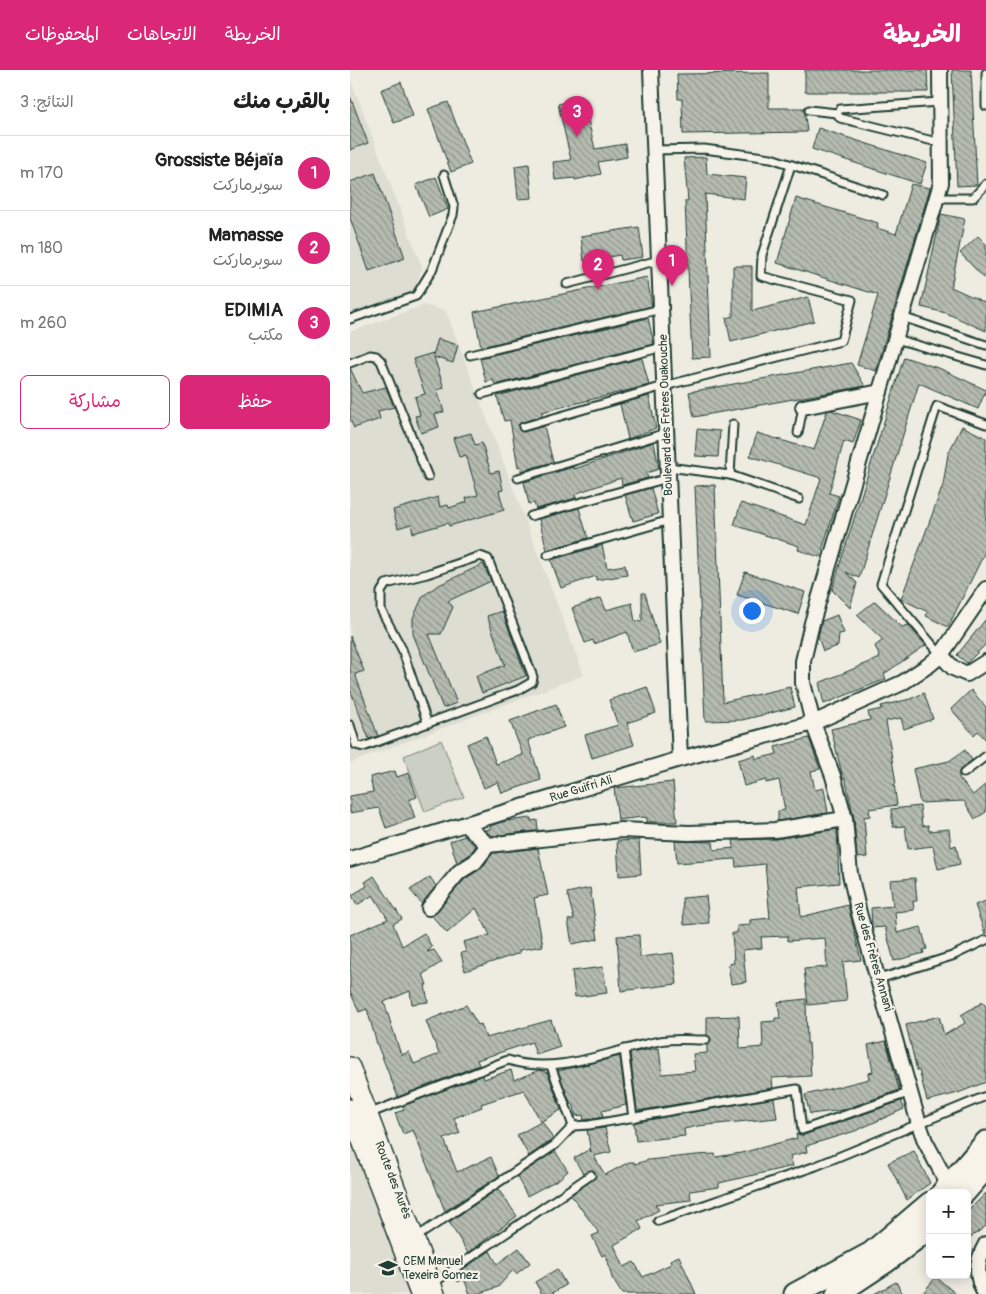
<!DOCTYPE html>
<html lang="ar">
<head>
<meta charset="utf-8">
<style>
	:root { --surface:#fff; --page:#f6f6f6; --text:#222; --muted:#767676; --line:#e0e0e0; --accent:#db2777 }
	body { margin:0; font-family:Pangolin,"Playpen Sans Arabic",sans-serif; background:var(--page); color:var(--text); direction:rtl }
	.controls { position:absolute; right:15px; bottom:15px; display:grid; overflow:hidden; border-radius:8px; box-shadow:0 2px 12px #0003 }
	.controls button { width:45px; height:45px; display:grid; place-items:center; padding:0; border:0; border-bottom:1px solid var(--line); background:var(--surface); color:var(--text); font:25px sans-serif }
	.you { position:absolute; left:401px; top:540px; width:18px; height:18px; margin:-12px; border:4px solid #fff; border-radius:50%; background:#1a73e8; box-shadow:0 0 0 8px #1a73e833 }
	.badge { display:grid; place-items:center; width:32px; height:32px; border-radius:50%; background:var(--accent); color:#fff; font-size:16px; font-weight:700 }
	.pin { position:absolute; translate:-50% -41px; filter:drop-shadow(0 1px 2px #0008) }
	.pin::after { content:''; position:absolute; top:26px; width:18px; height:15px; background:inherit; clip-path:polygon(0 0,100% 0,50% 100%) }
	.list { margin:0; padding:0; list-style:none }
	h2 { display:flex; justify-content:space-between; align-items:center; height:65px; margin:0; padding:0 20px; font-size:21px }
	h2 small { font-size:16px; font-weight:400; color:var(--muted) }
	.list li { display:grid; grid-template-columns:32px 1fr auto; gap:15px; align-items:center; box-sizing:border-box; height:75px; padding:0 20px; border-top:1px solid var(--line) }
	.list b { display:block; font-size:19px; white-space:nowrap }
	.list p { margin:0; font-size:16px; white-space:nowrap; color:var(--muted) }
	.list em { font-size:16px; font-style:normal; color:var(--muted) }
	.actions { display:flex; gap:10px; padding:15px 20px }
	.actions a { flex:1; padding:11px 0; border:1px solid var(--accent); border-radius:8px; text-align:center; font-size:18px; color:var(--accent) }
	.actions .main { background:var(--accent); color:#fff }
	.map { position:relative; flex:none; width:636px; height:1224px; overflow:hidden; direction:ltr }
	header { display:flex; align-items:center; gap:30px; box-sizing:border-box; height:70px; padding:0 25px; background:var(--accent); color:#fff }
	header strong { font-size:24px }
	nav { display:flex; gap:28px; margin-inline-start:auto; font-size:18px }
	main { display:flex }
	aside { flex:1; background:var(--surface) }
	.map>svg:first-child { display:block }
	.built { fill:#ddddd2 }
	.park { fill:#cccfc4; stroke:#76867c }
	.building { fill:url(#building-back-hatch); stroke:#1f3d34 }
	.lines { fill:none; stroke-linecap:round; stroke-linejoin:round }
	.lane-casing { stroke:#1f3d34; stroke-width:11 }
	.street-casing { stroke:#1f3d34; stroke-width:18 }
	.secondary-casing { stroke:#1f3d34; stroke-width:22 }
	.primary-casing { stroke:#1f3d34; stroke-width:25 }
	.lane { stroke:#f7f3e8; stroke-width:7 }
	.street { stroke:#f7f3e8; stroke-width:14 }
	.secondary { stroke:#f7f3e8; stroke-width:19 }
	.primary { stroke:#f7f3e8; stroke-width:21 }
	.labels { text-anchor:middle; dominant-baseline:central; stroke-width:4.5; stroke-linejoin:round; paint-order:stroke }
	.street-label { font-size:12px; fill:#1f3d34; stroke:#f7f3e8 }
	.poi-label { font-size:12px; fill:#1f3d34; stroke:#f7f3e8; text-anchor:start }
</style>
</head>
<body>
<header>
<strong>الخريطة</strong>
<nav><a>الخريطة</a><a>الاتجاهات</a><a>المحفوظات</a></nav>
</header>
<main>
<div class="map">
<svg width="636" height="1224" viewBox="0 0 636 1224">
	<defs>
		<pattern id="building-back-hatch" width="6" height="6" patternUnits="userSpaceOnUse" patternTransform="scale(1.25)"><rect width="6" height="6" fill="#b5bbb0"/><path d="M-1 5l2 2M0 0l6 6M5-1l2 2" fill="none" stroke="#939990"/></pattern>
	</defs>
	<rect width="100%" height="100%" fill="#eeece1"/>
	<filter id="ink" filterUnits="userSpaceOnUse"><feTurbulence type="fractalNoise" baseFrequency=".02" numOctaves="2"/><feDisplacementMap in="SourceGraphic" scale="10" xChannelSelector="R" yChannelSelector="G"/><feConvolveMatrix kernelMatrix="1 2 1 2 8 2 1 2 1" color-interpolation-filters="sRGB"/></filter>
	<g filter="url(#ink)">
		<g class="built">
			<path d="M0 8 72 197 64 222 0 245Z"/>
			<path d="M74 235 96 241 234 605 0 693V262Z"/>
			<path d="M0 1069 48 1190 61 1224H0Z"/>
		</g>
		<path class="park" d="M91 670 114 727 75 742 54 686Z"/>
		<g class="building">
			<path d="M455 0H577L578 22H455Z"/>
			<path d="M602 0H621L627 115 607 116Z"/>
			<path d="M419 3V38H454L457 62 333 64 332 29H328L327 4Z"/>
			<path d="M51 12 63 46 44 53 31 20Z"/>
			<path d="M0 26 18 73 0 80Z"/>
			<path d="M233 29 245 79 275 74 277 87 248 92 251 104 225 110V108L205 110 203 92 221 90 208 34Z"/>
			<path d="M98 32 121 94 101 102 78 39Z"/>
			<path d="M468 58 577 93 570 114 462 79Z"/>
			<path d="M356 87 357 104 396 108 394 129 355 124 361 287 342 288 335 131H338L334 88Z"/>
			<path d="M179 94 182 128 168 129 165 96Z"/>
			<path d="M25 103 55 188 19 201 0 148V112Z"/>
			<path d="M86 107 98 139 79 147 66 115Z"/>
			<path d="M561 114 580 118 526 301 507 295 528 225 427 193 446 128 528 153 527 158 546 164Z"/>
			<path d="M591 144 615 149 601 217 636 233V261L596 243 571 237Z"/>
			<path d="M289 157 293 187 271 190 270 185 234 191 231 166Z"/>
			<path d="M628 166 636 174V210L610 183Z"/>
			<path d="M383 196H402V241L458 227 464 251 381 272 376 248 383 246Z"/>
			<path d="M297 207 302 236 131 277 124 242Z"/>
			<path d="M298 248 304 274 145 315 143 310 136 312 130 288Z"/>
			<path d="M88 269 108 275 103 293 84 287 94 318 87 320 94 342 85 344 89 357 71 363 65 346 70 345 65 327 75 324 63 289 83 283V285Z"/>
			<path d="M554 287 591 299 636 320 628 339 569 313 509 508 496 502 507 513 500 538 482 520Z"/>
			<path d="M292 288 299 315 192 342V346L170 353 168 358 172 362 194 356 203 392 171 401 170 396 168 397 160 350 154 351 147 326Z"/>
			<path d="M501 293 515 316 344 347 339 322Z"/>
			<path d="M0 298 12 323 36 317 44 337 28 341 30 349 4 358 0 349Z"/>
			<path d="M299 326 306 358 278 369 270 334Z"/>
			<path d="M481 340 511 350 503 374 494 371 479 423 489 426 470 487 448 480 449 476 384 455 391 433 456 455 471 408 400 386 407 363 464 380 477 341Z"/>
			<path d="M612 356 636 368V480L598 557 576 546 578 542 551 529 593 415 598 384Z"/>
			<path d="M347 359 370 361 368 387 345 386Z"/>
			<path d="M121 363 125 375 132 373 141 403 149 401 153 420 149 421 154 440 99 456 98 453 63 463 61 454 48 458 43 440 88 427 90 437 98 435 99 438 117 432 116 428 128 425 116 385 109 387 103 368Z"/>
			<path d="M304 372 309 399 296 403 298 408 272 415 271 408 230 422 225 425 226 428 186 439 184 433 179 434 174 412 223 397 224 399Z"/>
			<path d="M365 415 373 632 440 617 445 637 392 650 355 651 345 416Z"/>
			<path d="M301 418 308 444 283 451 275 425Z"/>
			<path d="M229 438 238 468 197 480 189 449Z"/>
			<path d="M252 475 257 498 275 495 277 505 246 510V506L211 518 201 490Z"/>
			<path d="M133 494 141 511 98 531 103 537 91 564H79L107 633 93 638 63 564V548L73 526 87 516Z"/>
			<path d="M395 502 455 522 448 544 387 525Z"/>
			<path d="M292 523H295L310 574 283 582 277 562 244 574 243 570 235 573 222 538 251 528 256 540 282 533 285 552 292 551Z"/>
			<path d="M525 531 552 557 558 555 576 575 534 604 536 609 474 634 469 613 530 588 525 576 533 570 507 545Z"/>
			<path d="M152 541 176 606 132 623 126 606 155 595 137 546Z"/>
			<path d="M487 545 494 563 489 564 488 576 473 581 468 567 472 551Z"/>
			<path d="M636 549V574L617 593 607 585Z"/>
			<path d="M0 566 14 601 5 604 28 666 19 669 0 619Z"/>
			<path d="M297 617 306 643 277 653 284 675 242 688 235 665 268 655 259 630Z"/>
			<path d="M621 620 636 637V670L628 661 624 665 601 639Z"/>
			<path d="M574 623 583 649 554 659 551 648 536 651 546 714H544L547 735 519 739 520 746 514 747 517 787 507 788 504 748 495 708H493L481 659 520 650 518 642 532 639 531 636 560 629Z"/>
			<path d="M206 634 214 657 178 670 191 710 152 723 148 712 134 718 117 674 136 666 146 694 173 685 160 651Z"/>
			<path d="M459 668 470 699 461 701 465 720 474 718 478 743 428 751V741L435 740 429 710 416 713V710L394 716 388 690 405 685 406 689 427 684 425 677Z"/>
			<path d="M615 680 622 690 609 701V708L623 725 636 714V742L625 749 614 731 570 733 563 699 599 691Z"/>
			<path d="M45 701 47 707 59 703 67 727 59 730 65 748 36 758 29 738 0 743V726L23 722 20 707Z"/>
			<path d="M323 712 327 752H297V748L293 747 268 750 264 718Z"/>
			<path d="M570 736 572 756 578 755 579 761 599 759 601 777 606 775 610 794 588 799 583 776 558 779 555 756 543 757 541 739Z"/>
			<path d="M181 748V751L187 750 188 761 141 766 135 760 140 759V756L156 751Z"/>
			<path d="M487 759 489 813 448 817 451 847 498 835 511 890 493 892 497 931 458 935 454 899 477 897 475 868 438 871 437 866 411 867 412 878 393 880 396 912 381 914 378 894 384 893 382 863H387V856L400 855V850L420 848 415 794 386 797 385 789 327 793 325 771 363 772 364 780 384 778 383 770 426 769Z"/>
			<path d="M115 766 126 776 119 785 107 793 100 771Z"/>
			<path d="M289 770 291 804 269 806 267 771Z"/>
			<path d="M188 778 198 825 184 828 193 876 169 880 170 883 115 901 111 883 116 882 113 872 140 865 126 838 97 863 82 846 115 809 132 798 143 783Z"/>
			<path d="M24 806 52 849 43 854 52 876 74 863 82 877 77 882 84 880 92 892 73 904 77 915H75L78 932 62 934 60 921 34 932 51 985 59 982 64 994 89 984 76 951 116 935 128 955 131 954 136 968 201 950 210 977 186 985 182 972 127 990 129 995 48 1027 27 974 17 939 9 942 0 921V865L38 849 23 825 7 835 2 825 17 816 15 812Z"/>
			<path d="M80 807 86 816 72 834 60 820Z"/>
			<path d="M565 808 567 831H563L564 840 545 842 547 863 571 857 577 879 573 880 574 883 544 891 535 857 522 858 521 838 543 836 540 810Z"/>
			<path d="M240 818 248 869 222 874 218 850 224 849 217 823Z"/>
			<path d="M356 826 359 853 334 855 332 828Z"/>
			<path d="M636 831V863L635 864 625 835Z"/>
			<path d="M289 865 290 887 323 883 327 914 271 921 267 866Z"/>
			<path d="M253 897 257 923 225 927 222 901Z"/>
			<path d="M456 929 457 973H459L461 1006 422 1008 423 1018 287 1041 280 983 309 978 312 1004 345 1001 343 984 357 983V975L361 971 357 965V947L389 946 390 979 413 977 412 952 425 951V948H430L428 932Z"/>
			<path d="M633 932 636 937V1012L608 1023 577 1031 569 1000 567 1001 556 955 589 946 594 965 615 953 611 945Z"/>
			<path d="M536 971 549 1020 493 1040 460 1044 455 1025 519 1009 518 1003 523 1002 518 975Z"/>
			<path d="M270 986 276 1035 252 1041 253 1047 234 1050 233 1045 226 1046 223 1033 221 1035 208 1001Z"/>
			<path d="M161 1000 164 1010 190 1000 198 1003 211 1040 192 1051 203 1069 179 1086 167 1065 191 1052 174 1020 131 1034 132 1037 104 1048 110 1063 94 1069 107 1102 141 1087 149 1106 95 1141 63 1060 53 1064 45 1043 54 1040 52 1036 133 1005 134 1009Z"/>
			<path d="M424 1028 427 1048 348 1056 334 1059 335 1066 286 1071 284 1053 286 1052Z"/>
			<path d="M551 1031 554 1039 505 1061 456 1076 457 1082 440 1086 443 1096 369 1113V1117L340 1121 341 1130 305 1134 309 1140 288 1151 292 1159 264 1175 274 1197 284 1192 293 1207 321 1194 320 1190 329 1186 346 1224H272L262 1208 256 1184 252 1186 242 1166 249 1163 221 1125 246 1107 243 1100 233 1104 224 1088 240 1079 241 1082 237 1060 255 1058 261 1082 244 1086 255 1105 279 1092H284L285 1094 298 1090 346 1085 365 1084 366 1087 391 1083 447 1068 446 1064 454 1065Z"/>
			<path d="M205 1081 218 1101 209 1109 177 1126 167 1107Z"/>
			<path d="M564 1081 580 1113 557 1130 538 1093Z"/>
			<path d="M148 1119 167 1146 118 1183 99 1152Z"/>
			<path d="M636 1123V1156L617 1170V1142Z"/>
			<path d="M169 1178 180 1193 166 1204 163 1200 148 1217 128 1224H120L114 1209 108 1212 104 1205 140 1181 147 1194Z"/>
			<path d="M207 1199 216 1215 201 1224H192L185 1212Z"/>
			<path d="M586 1207 606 1224H572Z"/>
			<path d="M546 1212 553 1224H524Z"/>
		</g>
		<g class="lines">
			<g class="lane-casing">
				<g id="lane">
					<path d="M636 3V36"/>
					<path d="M590 32 490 39 487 43 490 48 591 73"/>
					<path d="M459 40 487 43"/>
					<path d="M304 80 354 79 421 88 533 125"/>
					<path d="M587 128H623L636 114"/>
					<path d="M217 214 309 190"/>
					<path d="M552 247 636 275"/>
					<path d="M0 249 66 226 82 200 103 145 104 137 94 105"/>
					<path d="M546 269 636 295"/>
					<path d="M120 285 311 239"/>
					<path d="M0 293 20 285 26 286 31 291 78 407"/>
					<path d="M132 324 313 277"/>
					<path d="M173 357 314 316 491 271 502 230 411 206 412 185 441 95"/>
					<path d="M448 363 453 337"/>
					<path d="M318 397 380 405 383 354"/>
					<path d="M380 405 449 429"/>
					<path d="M168 408 316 363"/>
					<path d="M181 446 318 408"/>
					<path d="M198 485 320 450"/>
					<path d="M591 585 531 514 587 336 636 354"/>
					<path d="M0 655 6 675 13 677 168 620 182 612 183 607 138 489 130 486 77 504 36 514 31 522V540L52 579 77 652"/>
					<path d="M614 703 636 686"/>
					<path d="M529 909 602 886 636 870"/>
					<path d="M274 979 283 1048"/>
					<path d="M201 996 223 1056"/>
					<path d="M18 1044 158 990C208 1006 260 980 310 971 324 968 341 970 356 970"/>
					<path d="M308 1151 466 1096 636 1026"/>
					<path d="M65 1168 205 1075 223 1056 239 1055 447 1019 452 1060 561 1022"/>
					<path d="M82 1214 241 1105"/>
				</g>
			</g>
			<g class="street-casing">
				<g id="street">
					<path d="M301 0 330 689"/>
					<path d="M590 0 591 113 462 553 453 591V613L463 653 483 706 495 749 500 804 509 843 569 1054 575 1071 599 1116"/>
					<path d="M453 337 530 322"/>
					<path d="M591 585 603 598 617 604 636 592"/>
					<path d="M115 754 138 775 271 760 339 763 425 760 495 749"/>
					<path d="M0 789 330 689 463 653 552 613 579 595 591 585 636 519"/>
					<path d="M79 838 109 802 125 792 138 775"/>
					<path d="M635 1224C625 1207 626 1191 636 1174"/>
				</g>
			</g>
			<g class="secondary-casing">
				<g id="secondary">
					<path d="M0 997 85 1224"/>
					<path d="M0 1039 70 1224"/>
				</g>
			</g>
			<g class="primary-casing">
				<g id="primary">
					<path d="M592 1123 636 1072"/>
					<path d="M614 1123 636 1098"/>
					<path d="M445 1224 521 1183 580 1133"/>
					<path d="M487 1224 537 1191 580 1158"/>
				</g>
			</g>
			<use href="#lane" class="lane"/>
			<use href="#street" class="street"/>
			<use href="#secondary" class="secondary"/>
			<use href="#primary" class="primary"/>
		</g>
	</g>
	<defs>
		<g id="school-bare" transform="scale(1.5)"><path d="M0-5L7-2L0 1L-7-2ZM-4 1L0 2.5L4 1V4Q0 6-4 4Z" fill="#1f3d34" stroke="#f7f3e8" stroke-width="2.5" paint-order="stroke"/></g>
	</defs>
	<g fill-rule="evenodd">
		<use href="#school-bare" x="38" y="1198"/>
	</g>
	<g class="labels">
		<g class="street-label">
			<text transform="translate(316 345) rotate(-92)">Boulevard des Frères Ouakouche</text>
			<text transform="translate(231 719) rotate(-17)">Rue Guifri Ali</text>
			<text transform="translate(523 887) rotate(74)">Rue des Frères Annani</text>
			<text transform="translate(43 1110) rotate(69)">Route des Aurès</text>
		</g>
		<g class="poi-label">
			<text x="53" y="1191">CEM Manuel<tspan x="53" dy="14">Texeira Gomez</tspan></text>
		</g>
	</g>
</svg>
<div class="controls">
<button>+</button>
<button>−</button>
</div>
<div class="you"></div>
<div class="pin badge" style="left:322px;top:216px">1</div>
<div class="pin badge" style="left:248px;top:220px">2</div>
<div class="pin badge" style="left:227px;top:67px">3</div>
</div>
<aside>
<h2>بالقرب منك<small>النتائج: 3</small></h2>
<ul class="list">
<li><span class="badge">1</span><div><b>Grossiste Béjaïa</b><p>سوبرماركت</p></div><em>170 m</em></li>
<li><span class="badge">2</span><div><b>Mamasse</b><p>سوبرماركت</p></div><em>180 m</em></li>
<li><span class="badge">3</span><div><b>EDIMIA</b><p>مكتب</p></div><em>260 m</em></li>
</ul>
<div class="actions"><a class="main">حفظ</a><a>مشاركة</a></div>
</aside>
</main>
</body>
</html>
